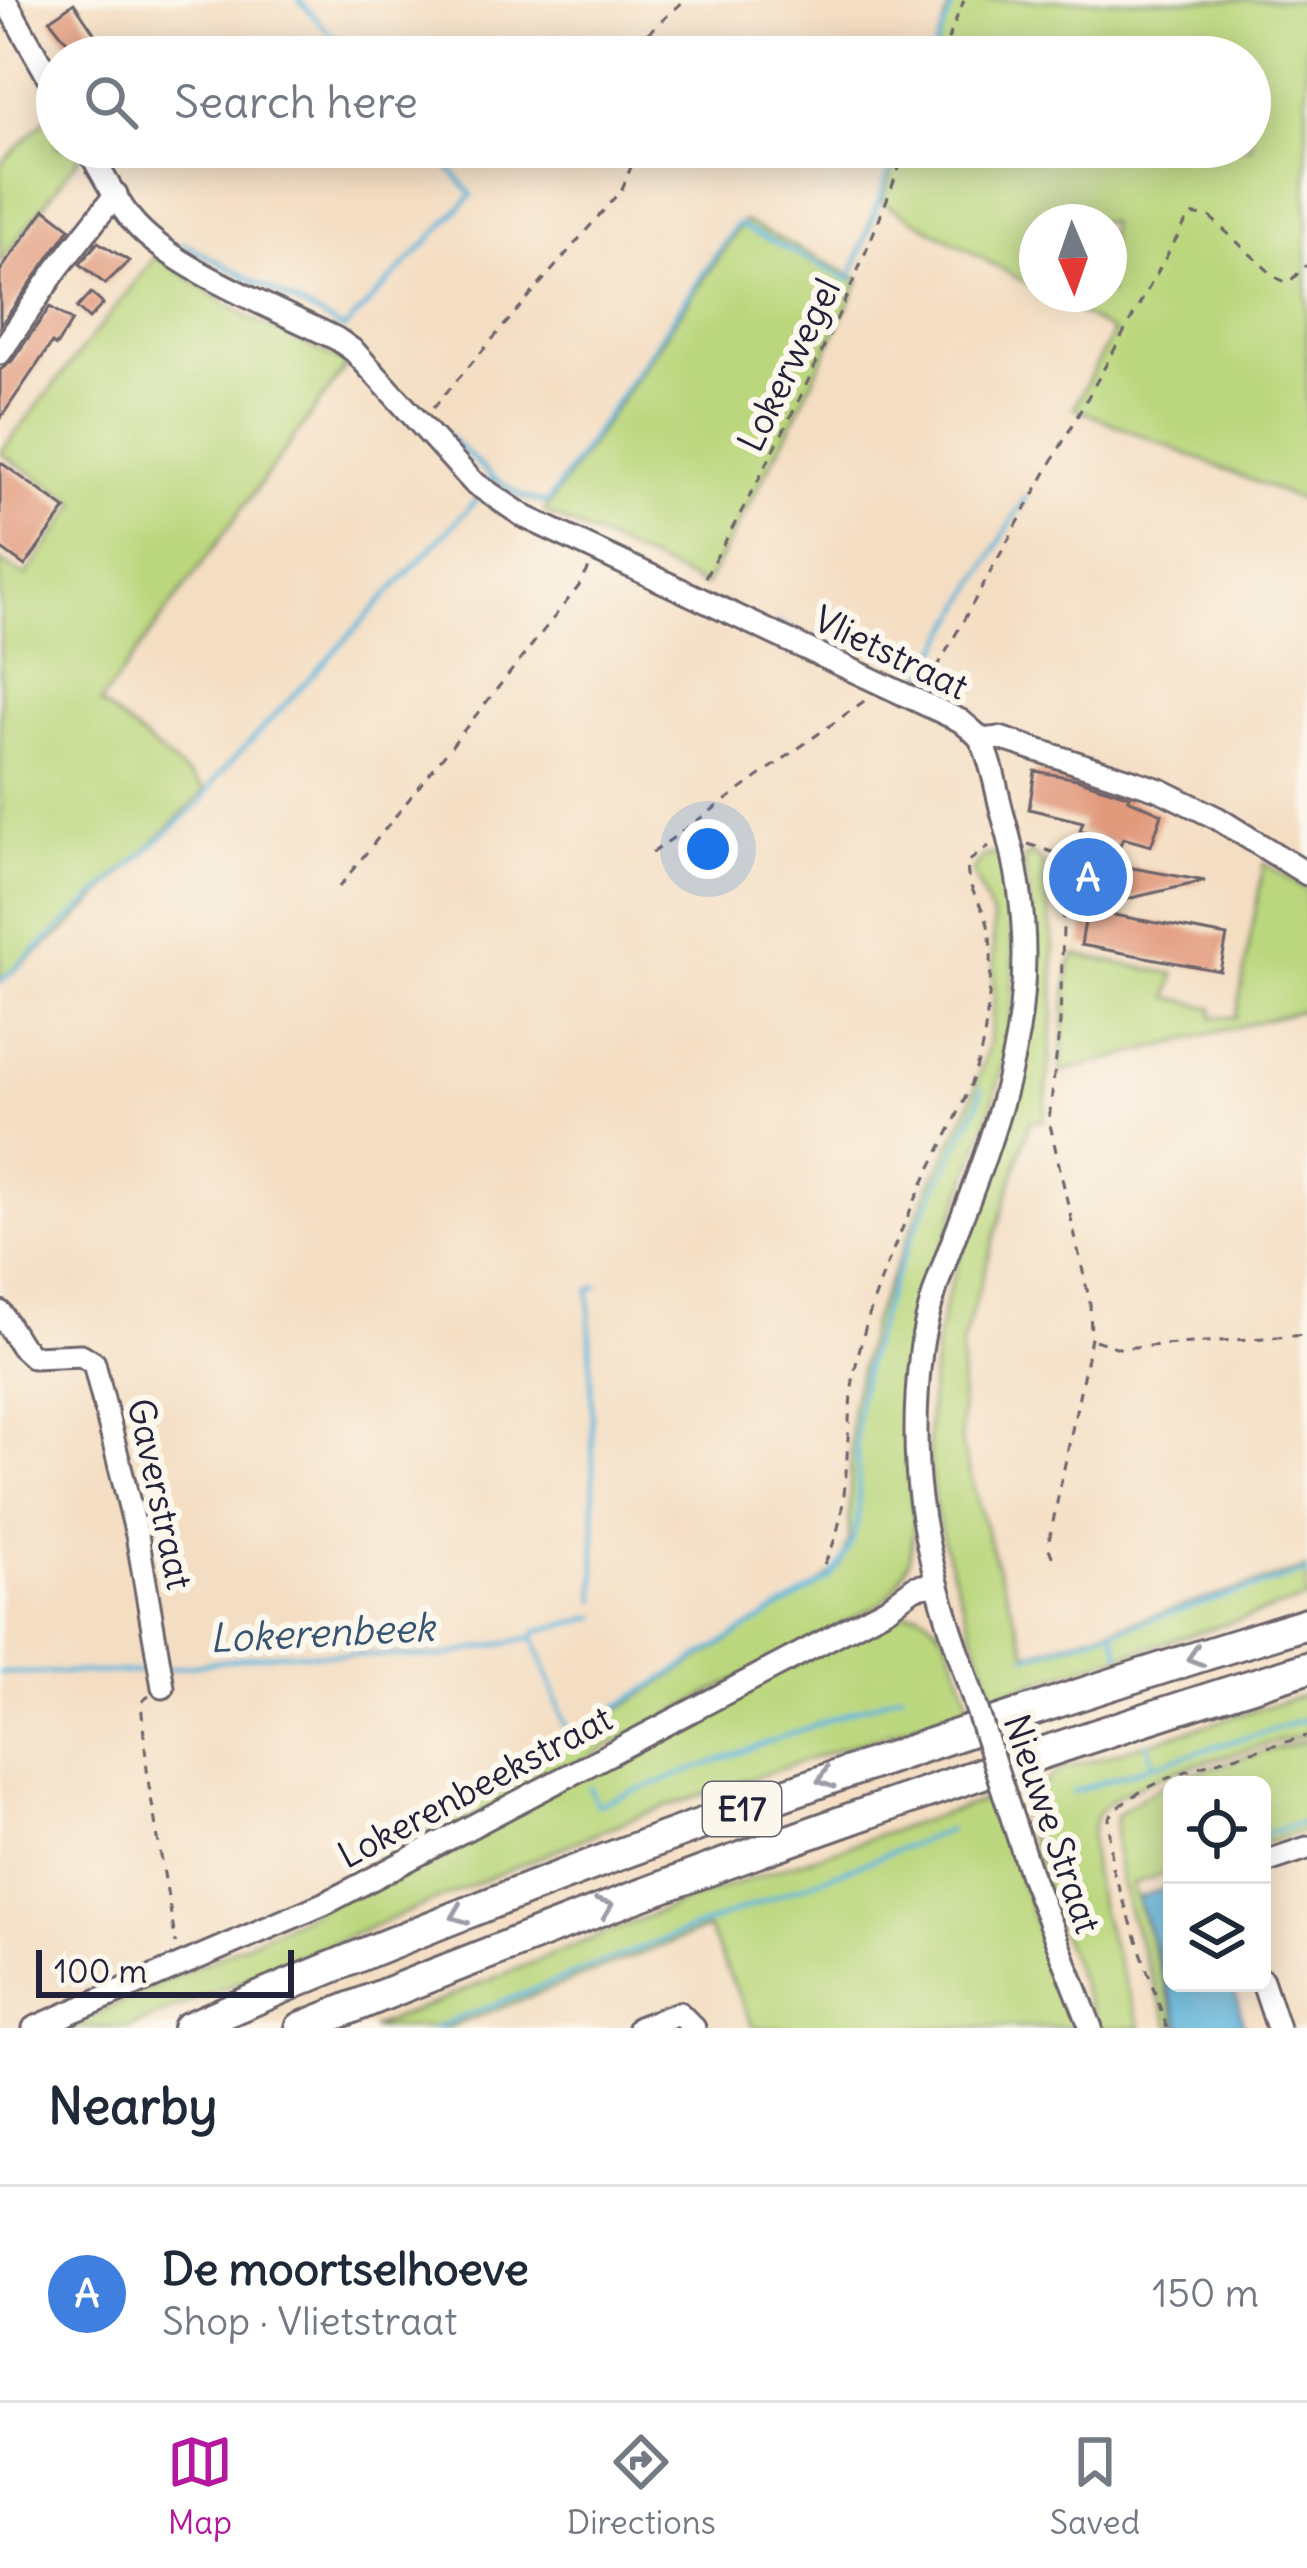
<!DOCTYPE html>
<html lang="en">
<head>
<meta charset="utf-8">
<style>
	:root { --surface:#fff; --page:#f6f6f7; --text:#1f2937; --muted:#747a83; --line:#e0e1e3; --accent:#b5179e }
	body { margin:0; font-family:Delius,sans-serif; background:var(--page); color:var(--text) }
	.controls { position:absolute; right:36px; bottom:36px; display:grid; overflow:hidden; border-radius:18px; box-shadow:0 6px 30px #0003 }
	.controls button { width:108px; height:108px; display:grid; place-items:center; padding:0; border:0; border-bottom:3px solid var(--line); background:var(--surface); color:var(--text); font:60px sans-serif }
	.compass { position:absolute; left:1019px; top:204px; width:108px; height:108px; border-radius:50%; background:var(--surface); box-shadow:0 6px 30px #0003; rotate:178deg }
	.scale { position:absolute; left:36px; bottom:30px; width:258px; box-sizing:border-box; padding-left:12px; border:6px solid #22223b; border-top:0; font-size:33px; line-height:42px; white-space:nowrap; color:#22223b; -webkit-text-stroke:9px #fbf7ec; paint-order:stroke }
	.you { position:absolute; left:708px; top:849px; width:42px; height:42px; margin:-30px; border:9px solid #fff; border-radius:50%; background:#1a73e8; box-shadow:0 0 0 18px #1a73e833 }
	.badge { display:grid; place-items:center; width:78px; height:78px; border-radius:50%; background:var(--accent); color:#fff; font-size:39px; font-weight:700 }
	.pin { position:absolute; translate:-50% -50%; border:6px solid #fff; box-shadow:0 3px 12px #0006 }
	.list { margin:0; padding:0; list-style:none }
	h2 { display:flex; justify-content:space-between; align-items:center; height:156px; margin:0; padding:0 48px; font-size:51px }
	h2 small { font-size:39px; font-weight:400; color:var(--muted) }
	.list li { display:grid; grid-template-columns:78px 1fr auto; gap:36px; align-items:center; box-sizing:border-box; height:216px; padding:0 48px; border-top:3px solid var(--line) }
	.list b { display:block; font-size:45px; white-space:nowrap }
	.list p { margin:0; font-size:39px; white-space:nowrap; color:var(--muted) }
	.list em { font-size:39px; font-style:normal; color:var(--muted) }
	.icon { flex:none; width:66px; height:66px; fill:none; stroke:currentColor; stroke-width:2; stroke-linecap:round; stroke-linejoin:round }
	.map { position:relative; flex:none; width:1307px; height:2028px; overflow:hidden }
	.search { position:absolute; background:var(--surface); box-shadow:0 6px 30px #0003; left:36px; right:36px; top:36px; height:132px; display:flex; align-items:center; gap:30px; box-sizing:border-box; padding:0 42px; border-radius:66px; color:var(--muted); font-size:45px }
	.sheet { height:372px; background:var(--surface) }
	nav { display:flex; justify-content:space-around; align-items:center; box-sizing:border-box; height:168px; border-top:3px solid var(--line); background:var(--surface); font-size:33px; color:var(--muted) }
	nav a { display:grid; justify-items:center; gap:6px }
	nav .on { color:var(--accent) }
	.map>svg:first-child { display:block }
	.green { fill:#bbd77e; stroke:#6e7c5c; stroke-width:3 }
	.water { fill:#5fb5db; stroke:#406c8b; stroke-width:3 }
	.lines { fill:none; stroke-linecap:round; stroke-linejoin:round }
	.stream { stroke:#5fb5db; stroke-width:4.5 }
	.building { fill:#e29a7d }
	.minor-casing { stroke:#6c646b; stroke-width:27 }
	.highway-casing { stroke:#6c646b; stroke-width:36 }
	.path { stroke:#6c646b; stroke-width:3; stroke-dasharray:9 9; stroke-linecap:butt }
	.minor { stroke:#fff; stroke-width:21 }
	.highway { stroke:#fff; stroke-width:30 }
	.minor-bridge-casing { stroke:#6c646b; stroke-width:27; stroke-linecap:butt }
	.minor-bridge { stroke:#fff; stroke-width:21 }
	.oneway { stroke:#9c9ca7 }
	.labels { text-anchor:middle; dominant-baseline:central; stroke-width:12; stroke-linejoin:round; paint-order:stroke }
	.shield { fill:#fbf7ec; stroke:#636270; stroke-width:3 }
	.shield-label { font-size:33px; font-weight:bold; fill:#22223b }
	.street-label { font-size:36px; fill:#22223b; stroke:#fbf7ec }
	.water-label { font-size:39px; font-style:italic; fill:#375573; stroke:#fbf7ec }
</style>
</head>
<body>
<div class="map">
<svg width="1307" height="2028" viewBox="0 0 1307 2028">
	<rect width="100%" height="100%" fill="#fbf7ec"/>
	<filter id="ink" filterUnits="userSpaceOnUse"><feTurbulence type="fractalNoise" baseFrequency=".00833" numOctaves="2"/><feDisplacementMap in="SourceGraphic" scale="24" xChannelSelector="R" yChannelSelector="G"/><feConvolveMatrix kernelMatrix="1 2 1 2 8 2 1 2 1" color-interpolation-filters="sRGB"/></filter>
	<filter id="wash" filterUnits="userSpaceOnUse"><feTurbulence type="fractalNoise" baseFrequency=".004" numOctaves="4" result="noise"/><feDisplacementMap in="SourceGraphic" scale="48" xChannelSelector="R" yChannelSelector="G"/><feGaussianBlur stdDeviation="2.7" result="paint"/><feColorMatrix in="noise" values="0 0 0 0 0 0 0 0 0 0 0 0 0 0 0 0 0 1.4 0 .05"/><feComposite in="paint" operator="in"/></filter>
	<g filter="url(#wash)">
		<rect width="100%" height="100%" fill="#f4dec3"/>
		<g class="green">
			<path d="M952 0H1307V503L1074 408 1113 332 1045 294H1109V222H1037V289L882 202 901 147H1250V57H932Z"/>
			<path d="M52 113 57 120V147H74L80 157 0 263V165Z"/>
			<path d="M744 221 860 280 789 430 705 586 544 512Z"/>
			<path d="M156 256 247 317 348 364 100 703 206 790 68 928 0 982V561L26 576 78 503 0 453Z"/>
			<path d="M1031 853 1043 863 1054 949V1014L1044 1121H1030L962 1345 961 1443 995 1561 1028 1654 1307 1568V1599L993 1695C972 1621 937 1549 930 1468 926 1430 931 1388 936 1349 943 1293 968 1236 988 1183 1030 1078 1045 971 1023 860Z"/>
			<path d="M994 854 1002 857C1014 923 1019 989 1005 1056 978 1177 912 1289 905 1414 901 1482 938 1551 881 1603L346 1885 345 1880 816 1586 840 1567 849 1540 852 1405 871 1324 930 1185 967 1112 988 1047 994 1001 993 919 972 871 983 856Z"/>
			<path d="M1264 863 1307 891V1009L1060 1072 1069 965 1076 955 1175 974 1169 997 1213 1008V1017H1236Z"/>
			<path d="M919 1612C953 1631 958 1670 970 1706L638 1816 129 2028H66L294 1921 890 1614Z"/>
			<path d="M1307 1694V1734C1265 1746 1113 1779 1097 1816 1074 1864 1125 1978 1142 2028H1099L1051 1908 1023 1815 1025 1803 1057 1771Z"/>
			<path d="M1307 1740V1830L1262 1844V1785H1172V1871L1132 1884 1179 2028H1171C1148 1962 1110 1887 1116 1816 1166 1772 1244 1759 1307 1740Z"/>
			<path d="M996 1796 1039 1937 1079 2028H754L708 1928 447 2028H371L690 1899Z"/>
		</g>
		<path class="water" d="M1172 1886V1983H1233L1244 2028H1182L1138 1898Z"/>
		<g class="lines">
			<g class="stream">
				<path d="M299 0 351 57"/>
				<path d="M932 57 955 0"/>
				<path d="M183 243 344 329 472 195 432 147"/>
				<path d="M431 420 493 478"/>
				<path d="M490 483 494 478 522 497 547 503 737 224 850 280 898 147"/>
				<path d="M777 623 854 659"/>
				<path d="M866 664 919 684 1026 496"/>
				<path d="M0 982 201 802 216 778 477 499"/>
				<path d="M596 1601 589 1290 597 1286"/>
				<path d="M1114 1633 1121 1654"/>
				<path d="M535 1636 537 1631 597 1617"/>
				<path d="M1027 1656 1307 1572"/>
				<path d="M167 1669 280 1653 439 1657 534 1637 571 1741"/>
				<path d="M0 1673 150 1672"/>
				<path d="M569 1736 830 1578C875 1522 853 1486 857 1421 859 1392 867 1358 876 1331 900 1252 941 1178 978 1105L981 1088"/>
				<path d="M1147 1743 1154 1765 1307 1719"/>
				<path d="M590 1788 597 1805 902 1693"/>
				<path d="M1073 1792 1153 1765"/>
				<path d="M1262 1835 1307 1821"/>
				<path d="M1168 1864 1172 1863"/>
				<path d="M433 2028 949 1830"/>
			</g>
		</g>
		<g id="blocks">
			<g class="building">
				<path d="M74 3 95 34 73 49 50 20Z"/>
				<path d="M45 209 70 228 0 326V271Z"/>
				<path d="M98 242 129 261 105 284 80 264Z"/>
				<path d="M91 293 103 304 89 319 77 308Z"/>
				<path d="M50 307 72 321 56 346 52 343 0 419V370L12 361Z"/>
				<path d="M0 462 66 509 25 566 0 548Z"/>
				<path d="M1035 771 1077 779 1130 796 1128 799 1162 814 1151 846 1123 838 1120 845 1080 830 1083 822 1029 809Z"/>
				<path d="M1088 860 1205 881 1079 910Z"/>
				<path d="M1087 910 1227 936 1220 971 1081 945Z"/>
			</g>
		</g>
	</g>
	<g filter="url(#ink)">
		<use href="#blocks" fill-opacity="0" stroke="#6c646b" stroke-width="3"/>
		<g class="lines">
			<g class="minor-casing">
				<g id="minor">
					<path d="M5 0 57 92"/>
					<path d="M87 147C101 171 114 197 130 218 169 268 279 310 337 339L354 351 473 482 525 517 961 721C967 727 977 733 981 740 993 762 997 796 1004 819 1044 957 1020 1064 971 1194 952 1244 928 1298 921 1351 908 1459 920 1537 954 1639"/>
					<path d="M0 353 57 269 116 194"/>
					<path d="M981 740 1000 738 1160 790 1217 818 1307 874"/>
					<path d="M0 1312 21 1346 33 1357 81 1355 94 1363 137 1535 163 1687"/>
					<path d="M1262 1863 1307 1848"/>
					<path d="M1030 1873 1091 2028"/>
					<path d="M1262 1980 1278 2028"/>
					<path d="M34 2028 328 1902 887 1608 915 1587 936 1584"/>
					<path d="M639 2028 679 2013 694 2028"/>
				</g>
			</g>
			<g class="highway-casing">
				<g id="highway">
					<path d="M188 2028C553 1869 928 1739 1307 1623"/>
					<path d="M301 2028C631 1893 966 1773 1307 1668"/>
				</g>
			</g>
			<g class="path">
				<path d="M621 57 685 0"/>
				<path d="M941 57 964 0"/>
				<path d="M433 408 622 189 631 167 607 147"/>
				<path d="M705 577C785 437 851 298 907 147"/>
				<path d="M928 684 1190 214 1210 217 1275 277 1288 283 1307 265"/>
				<path d="M1028 844 1058 854 1065 865 1060 1023 1049 1120 1090 1303 1091 1338 1048 1546 1054 1561"/>
				<path d="M652 853 867 699"/>
				<path d="M339 887 579 586 589 568"/>
				<path d="M1095 1340 1119 1348 1307 1335"/>
				<path d="M824 1564C856 1507 841 1426 857 1360 872 1294 899 1233 928 1173 952 1125 977 1084 985 1030 989 999 994 961 989 930 985 904 964 889 968 862L989 846"/>
				<path d="M149 1696 141 1702 148 1780 176 1944"/>
				<path d="M1167 2028 1112 1867 1109 1818C1141 1774 1254 1752 1307 1736"/>
			</g>
			<use href="#minor" class="minor"/>
			<use href="#highway" class="highway"/>
			<g class="minor-bridge-casing">
				<path id="minor-bridge" d="M954 1639 1030 1873"/>
			</g>
			<use href="#minor-bridge" class="minor-bridge"/>
		</g>
		<defs><path id="oneway-chevron" d="M-2-3.5L2.5 0L-2 3.5" fill="none" stroke-width="1.6" stroke-linecap="round" stroke-linejoin="round" transform="scale(3)"/></defs>
		<g class="oneway">
			<use href="#oneway-chevron" transform="translate(1195 1657) rotate(163)"/>
			<use href="#oneway-chevron" transform="translate(825 1779) rotate(161)"/>
			<use href="#oneway-chevron" transform="translate(605 1907) rotate(-21)"/>
			<use href="#oneway-chevron" transform="translate(459 1915) rotate(158)"/>
		</g>
	</g>
	<g class="labels">
		<rect class="shield" x="703" y="1782" width="78" height="54" rx="9"/>
		<g class="shield-label">
			<text x="742" y="1809">E17</text>
		</g>
		<g class="street-label">
			<text transform="translate(789 365) rotate(-64)">Lokerwegel</text>
			<text transform="translate(891 653) rotate(26)">Vlietstraat</text>
			<text transform="translate(160 1494) rotate(78)">Gaverstraat</text>
			<text transform="translate(475 1787) rotate(-28)">Lokerenbeekstraat</text>
			<text transform="translate(1052 1824) rotate(71)">Nieuwe Straat</text>
		</g>
		<g class="water-label">
			<text transform="translate(322 1633) rotate(-3)">Lokerenbeek</text>
		</g>
	</g>
</svg>
<div class="controls">
<button><svg class="icon" aria-label="locate" viewBox="0 0 24 24"><circle cx="12" cy="12" r="6"/><path d="M12 2v4M12 18v4M2 12h4M18 12h4"/></svg></button>
<button><svg class="icon" aria-label="layers" viewBox="0 0 24 24"><path d="M12 4l9 5-9 5-9-5zM3 14l9 5 9-5"/></svg></button>
</div>
<svg class="compass" viewBox="-18 -18 36 36"><path d="M0-13l5 13h-10z" fill="#e53935"/><path d="M0 13l5-13h-10z" fill="#747a83"/></svg>
<div class="scale">100 m</div>
<div class="you"></div>
<div class="pin badge" style="left:1088px;top:877px;background:#3f7fe0">A</div>
<div class="search"><svg class="icon" aria-label="search" viewBox="0 0 24 24"><circle cx="10" cy="10" r="6"/><path d="M15 15l6 6"/></svg>Search here</div>
</div>
<section class="sheet">
<h2>Nearby<small></small></h2>
<ul class="list">
<li><span class="badge" style="background:#3f7fe0">A</span><div><b>De moortselhoeve</b><p>Shop · Vlietstraat</p></div><em>150 m</em></li>
</ul>
</section>
<nav>
<a class="on"><svg class="icon" aria-label="map" viewBox="0 0 24 24"><path d="M3 6l6-2 6 2 6-2v14l-6 2-6-2-6 2zM9 4v14M15 6v14"/></svg>Map</a>
<a><svg class="icon" aria-label="directions" viewBox="0 0 24 24"><path d="M12 3l9 9-9 9-9-9zM9 14v-3h6M13 9l2 2-2 2"/></svg>Directions</a>
<a><svg class="icon" aria-label="saved" viewBox="0 0 24 24"><path d="M7 4h10v16l-5-4-5 4z"/></svg>Saved</a>
</nav>
</body>
</html>
